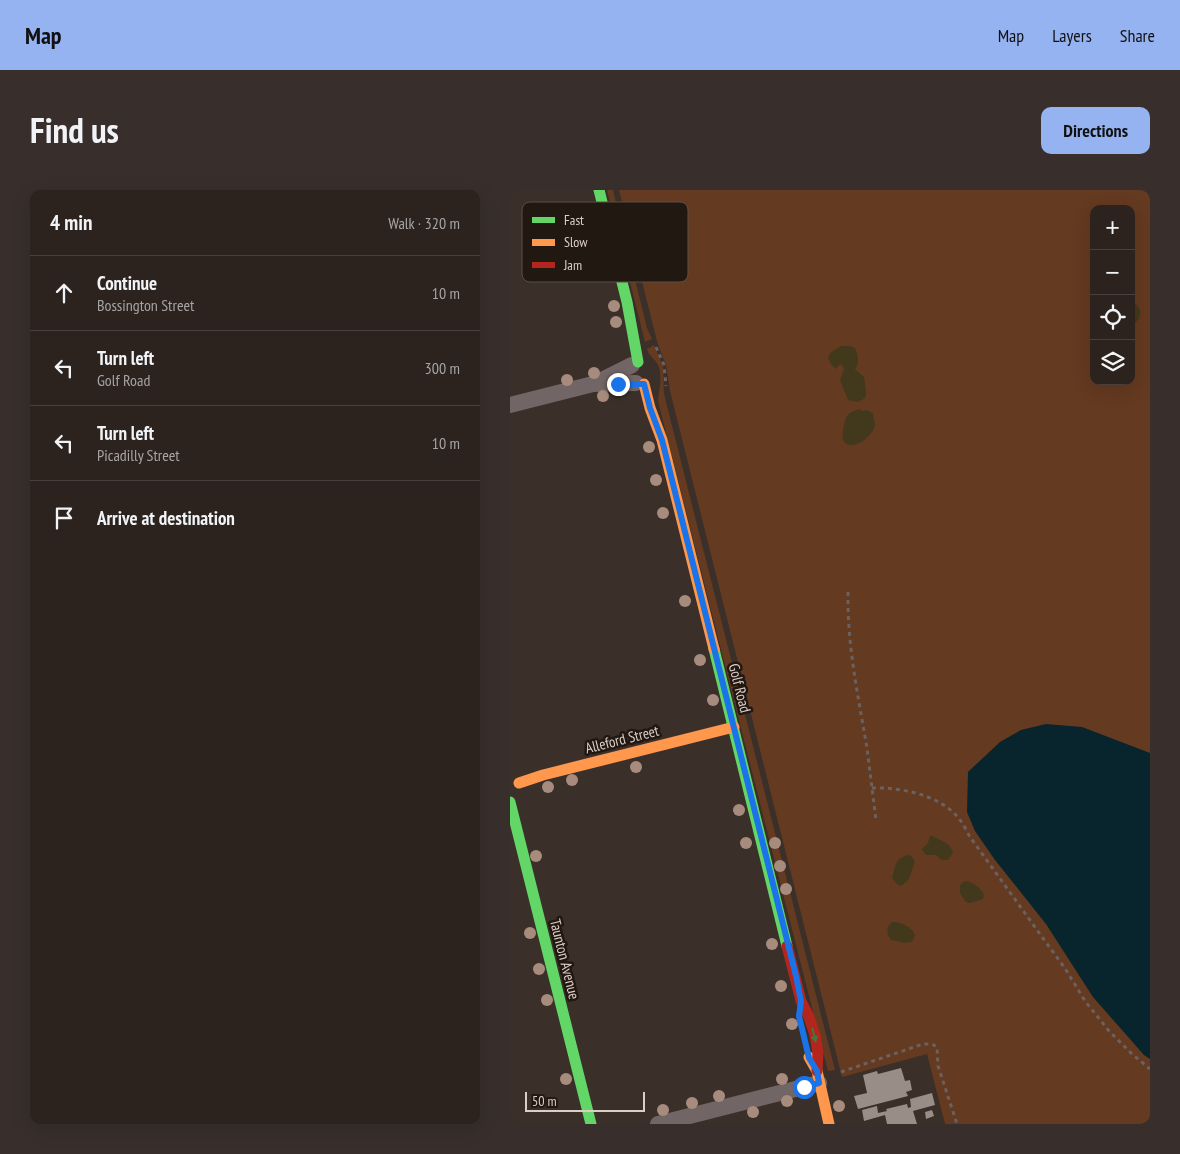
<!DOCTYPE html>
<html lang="en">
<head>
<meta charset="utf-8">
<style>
	:root { --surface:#2c231f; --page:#382f2c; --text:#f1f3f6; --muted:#a6a4a4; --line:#48403d; --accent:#95b2f1 }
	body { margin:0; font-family:"PT Sans Narrow",sans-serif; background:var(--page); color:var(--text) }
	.controls { position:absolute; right:15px; top:15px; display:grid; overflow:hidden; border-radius:10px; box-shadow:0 5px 20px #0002 }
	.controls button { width:45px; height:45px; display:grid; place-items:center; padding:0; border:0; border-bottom:1px solid var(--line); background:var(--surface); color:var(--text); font:25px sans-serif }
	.scale { position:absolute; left:15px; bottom:12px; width:120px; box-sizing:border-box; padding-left:5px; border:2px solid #dccec6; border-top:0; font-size:14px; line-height:18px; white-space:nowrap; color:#dccec6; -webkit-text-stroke:4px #221812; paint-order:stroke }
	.stop { position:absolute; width:15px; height:15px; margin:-11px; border:4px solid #1a73e8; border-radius:50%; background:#fff }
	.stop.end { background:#1a73e8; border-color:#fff; box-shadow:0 1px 5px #0008 }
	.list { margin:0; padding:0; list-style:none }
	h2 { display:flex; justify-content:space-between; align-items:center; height:65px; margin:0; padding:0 20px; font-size:21px }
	h2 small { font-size:16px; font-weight:400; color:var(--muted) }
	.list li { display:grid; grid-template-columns:32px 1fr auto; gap:15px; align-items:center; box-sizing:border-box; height:75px; padding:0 20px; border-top:1px solid var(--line) }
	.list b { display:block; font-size:19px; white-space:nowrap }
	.list p { margin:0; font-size:16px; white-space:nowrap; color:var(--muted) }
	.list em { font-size:16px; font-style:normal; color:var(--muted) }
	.icon { flex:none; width:28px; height:28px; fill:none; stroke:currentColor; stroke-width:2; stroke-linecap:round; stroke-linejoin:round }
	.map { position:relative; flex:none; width:640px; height:934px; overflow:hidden; border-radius:10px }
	header { display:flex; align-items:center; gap:30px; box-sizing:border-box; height:70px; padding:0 25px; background:var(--accent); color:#111 }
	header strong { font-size:24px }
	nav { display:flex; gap:28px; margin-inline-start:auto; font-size:18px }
	.intro { display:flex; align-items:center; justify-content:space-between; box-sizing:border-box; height:120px; padding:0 30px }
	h1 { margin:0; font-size:35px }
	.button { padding:12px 22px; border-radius:10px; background:var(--accent); color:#111; font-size:18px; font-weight:700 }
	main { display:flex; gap:30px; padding:0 30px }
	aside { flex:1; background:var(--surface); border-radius:10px; box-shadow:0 5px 20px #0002 }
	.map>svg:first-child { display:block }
	.green { fill:#643a20; fill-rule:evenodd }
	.sand { fill:#42391c }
	.water { fill:#08242d }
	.building { fill:#988d87 }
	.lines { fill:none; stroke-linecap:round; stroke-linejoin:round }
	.path { stroke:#6b6160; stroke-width:3; stroke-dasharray:4 4; stroke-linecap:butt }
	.street { stroke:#726566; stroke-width:16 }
	.fast { stroke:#63d668; stroke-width:11 }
	.slow { stroke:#ff974d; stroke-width:11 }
	.jam { stroke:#b3261e; stroke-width:11 }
	.tree { fill:#a78c7d }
	.oneway { fill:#42773d }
	.route { stroke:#1a73e8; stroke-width:6 }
	.labels { text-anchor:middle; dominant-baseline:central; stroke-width:5; stroke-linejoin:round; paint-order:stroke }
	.street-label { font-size:15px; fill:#dccec6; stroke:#221812 }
	.key { fill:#221812; stroke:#5a4f48; stroke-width:1 }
	.key-label { font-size:14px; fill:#dccec6 }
</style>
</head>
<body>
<header>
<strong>Map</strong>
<nav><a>Map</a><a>Layers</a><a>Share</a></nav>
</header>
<div class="intro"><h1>Find us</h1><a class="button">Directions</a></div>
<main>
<aside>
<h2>4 min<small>Walk · 320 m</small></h2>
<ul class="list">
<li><svg class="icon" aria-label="ahead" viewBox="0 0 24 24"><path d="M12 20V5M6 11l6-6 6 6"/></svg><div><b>Continue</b><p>Bossington Street</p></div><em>10 m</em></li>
<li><svg class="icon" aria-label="left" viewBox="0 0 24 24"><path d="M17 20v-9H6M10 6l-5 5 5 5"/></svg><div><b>Turn left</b><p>Golf Road</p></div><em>300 m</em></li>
<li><svg class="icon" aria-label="left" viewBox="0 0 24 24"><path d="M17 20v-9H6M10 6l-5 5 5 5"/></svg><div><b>Turn left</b><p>Picadilly Street</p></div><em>10 m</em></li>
<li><svg class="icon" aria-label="arrive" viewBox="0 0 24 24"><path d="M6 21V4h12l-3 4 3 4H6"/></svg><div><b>Arrive at destination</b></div></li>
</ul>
</aside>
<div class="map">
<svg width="640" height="934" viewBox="0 0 640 934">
	<rect width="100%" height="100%" fill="#3b2f29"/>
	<g class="green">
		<path d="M97 0H103L137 138 142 149 135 152Z"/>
		<path d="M109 0H640V934H435L417 864 332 887 160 201 156 175 148 155ZM584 19H621V191H584Z"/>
		<path d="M144 155 153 176 154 203 157 216 325 880 318 881 148 211C149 199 153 186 148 175 145 169 138 165 137 159Z"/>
	</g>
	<g class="sand">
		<path d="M621 112C634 117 633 130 621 135Z"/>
		<path d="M332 156H339L345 158C348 165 350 173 345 179L354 187 356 203 355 208 348 212 338 210 330 190 334 179 333 176 330 174 326 179C312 167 320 161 332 156Z"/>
		<path d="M349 219 352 221 356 220 363 223C363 227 365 231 365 235 363 251 325 271 334 235 337 224 338 223 349 219Z"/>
		<path d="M420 646H422C430 651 440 652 443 662L438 670H432L426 665H416L412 659 418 653Z"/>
		<path d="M397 665 401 666 405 671 399 689 391 696 387 694 382 688C386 676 384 670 397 665Z"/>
		<path d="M455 691C463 692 471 698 474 705L473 709 460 713 456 712 450 703V695Z"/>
		<path d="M382 732C390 731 403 738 405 745L402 752 394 753 381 750C377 744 375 738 382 732Z"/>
	</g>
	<path class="water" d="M536 534 572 537 640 563V869L634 865 583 807 536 734 485 670 465 641 457 622 458 582 490 552 511 540Z"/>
	<g class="building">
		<path d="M391 878 395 891 400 890 402 900 396 902 398 906 348 919 344 906 357 903 353 885 367 881 368 884Z"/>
		<path d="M422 903 425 915 403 921 407 934H377L375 925 354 931 352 920 367 916 368 923 377 921 376 919 397 914 398 918 401 917 400 909Z"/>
		<path d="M422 920 424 926 416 929 415 922Z"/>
	</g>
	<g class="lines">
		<g class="path">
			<path d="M146 157 154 175 156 196"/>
			<path d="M338 402C337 454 348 506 357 558 360 582 363 606 366 630"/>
			<path d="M362 598C390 597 432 605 450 630 454 635 457 642 460 647L556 780 575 811 599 841 622 864 640 879"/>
			<path d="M331 882 413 854H422L427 857 428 876 447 934"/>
		</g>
		<g class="street">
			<path d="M90 191 122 175"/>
			<path d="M0 215 83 194 126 193"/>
			<path d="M148 934 309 893"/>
		</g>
		<g class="fast">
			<path d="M89 0 117 112 128 172"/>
			<path d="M204 459 277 756"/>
			<path d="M0 612 81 934"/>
		</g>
		<g class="slow">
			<path d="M134 194 140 218 152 250 204 459"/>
			<path d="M9 593 33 585 224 537"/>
			<path d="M299 867 307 881 319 934"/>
		</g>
		<path class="jam" d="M277 756 291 811 299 827 305 845 308 863 307 881"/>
	</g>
	<g class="tree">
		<circle cx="104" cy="116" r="6"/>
		<circle cx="106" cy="132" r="6"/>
		<circle cx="84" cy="183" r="6"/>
		<circle cx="57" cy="190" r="6"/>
		<circle cx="93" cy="206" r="6"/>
		<circle cx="139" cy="257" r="6"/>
		<circle cx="146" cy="290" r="6"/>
		<circle cx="153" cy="323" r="6"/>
		<circle cx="175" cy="411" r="6"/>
		<circle cx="190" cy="470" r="6"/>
		<circle cx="203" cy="510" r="6"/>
		<circle cx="126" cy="577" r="6"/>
		<circle cx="62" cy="590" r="6"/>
		<circle cx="38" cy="597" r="6"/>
		<circle cx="229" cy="620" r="6"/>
		<circle cx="236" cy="653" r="6"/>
		<circle cx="265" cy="653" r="6"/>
		<circle cx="26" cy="666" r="6"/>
		<circle cx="270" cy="676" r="6"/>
		<circle cx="276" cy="699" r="6"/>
		<circle cx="20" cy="743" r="6"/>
		<circle cx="262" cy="754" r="6"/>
		<circle cx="29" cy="779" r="6"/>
		<circle cx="271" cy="796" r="6"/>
		<circle cx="37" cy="810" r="6"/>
		<circle cx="282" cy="834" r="6"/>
		<circle cx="56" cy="889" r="6"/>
		<circle cx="272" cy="889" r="6"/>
		<circle cx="209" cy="906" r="6"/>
		<circle cx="277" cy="911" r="6"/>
		<circle cx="182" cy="913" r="6"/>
		<circle cx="329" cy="916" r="6"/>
		<circle cx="153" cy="920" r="6"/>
		<circle cx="243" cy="922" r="6"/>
	</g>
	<defs><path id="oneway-solid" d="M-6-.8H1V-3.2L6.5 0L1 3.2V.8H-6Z" transform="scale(1.25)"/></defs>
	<use class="oneway" href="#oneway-solid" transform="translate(304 845) rotate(76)"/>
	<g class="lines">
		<path class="route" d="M108 194H134L140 218 152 250 286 786 291 811 289 826 299 868 307 881 309 893 294 897"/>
	</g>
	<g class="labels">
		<g class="street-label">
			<text transform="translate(230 498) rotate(76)">Golf Road</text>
			<text transform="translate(112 549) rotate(-14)">Alleford Street</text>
			<text transform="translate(55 769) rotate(76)">Taunton Avenue</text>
		</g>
	</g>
	<rect x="12" y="12" width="166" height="80" rx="8" class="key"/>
	<rect x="22" y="27" width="23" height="6" fill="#63d668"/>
	<rect x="22" y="49" width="23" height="7" fill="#ff974d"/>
	<rect x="22" y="72" width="23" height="6" fill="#b3261e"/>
	<g class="key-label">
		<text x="54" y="35">Fast</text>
		<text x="54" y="57">Slow</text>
		<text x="54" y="80">Jam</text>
	</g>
</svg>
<div class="controls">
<button>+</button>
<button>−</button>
<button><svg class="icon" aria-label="locate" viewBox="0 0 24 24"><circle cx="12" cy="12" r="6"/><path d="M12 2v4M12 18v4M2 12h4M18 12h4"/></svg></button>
<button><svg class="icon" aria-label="layers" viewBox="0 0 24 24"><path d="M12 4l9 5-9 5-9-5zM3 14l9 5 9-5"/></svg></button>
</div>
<div class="scale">50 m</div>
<div class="stop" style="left:294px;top:897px"></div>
<div class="stop end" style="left:108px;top:194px"></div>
</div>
</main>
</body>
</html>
